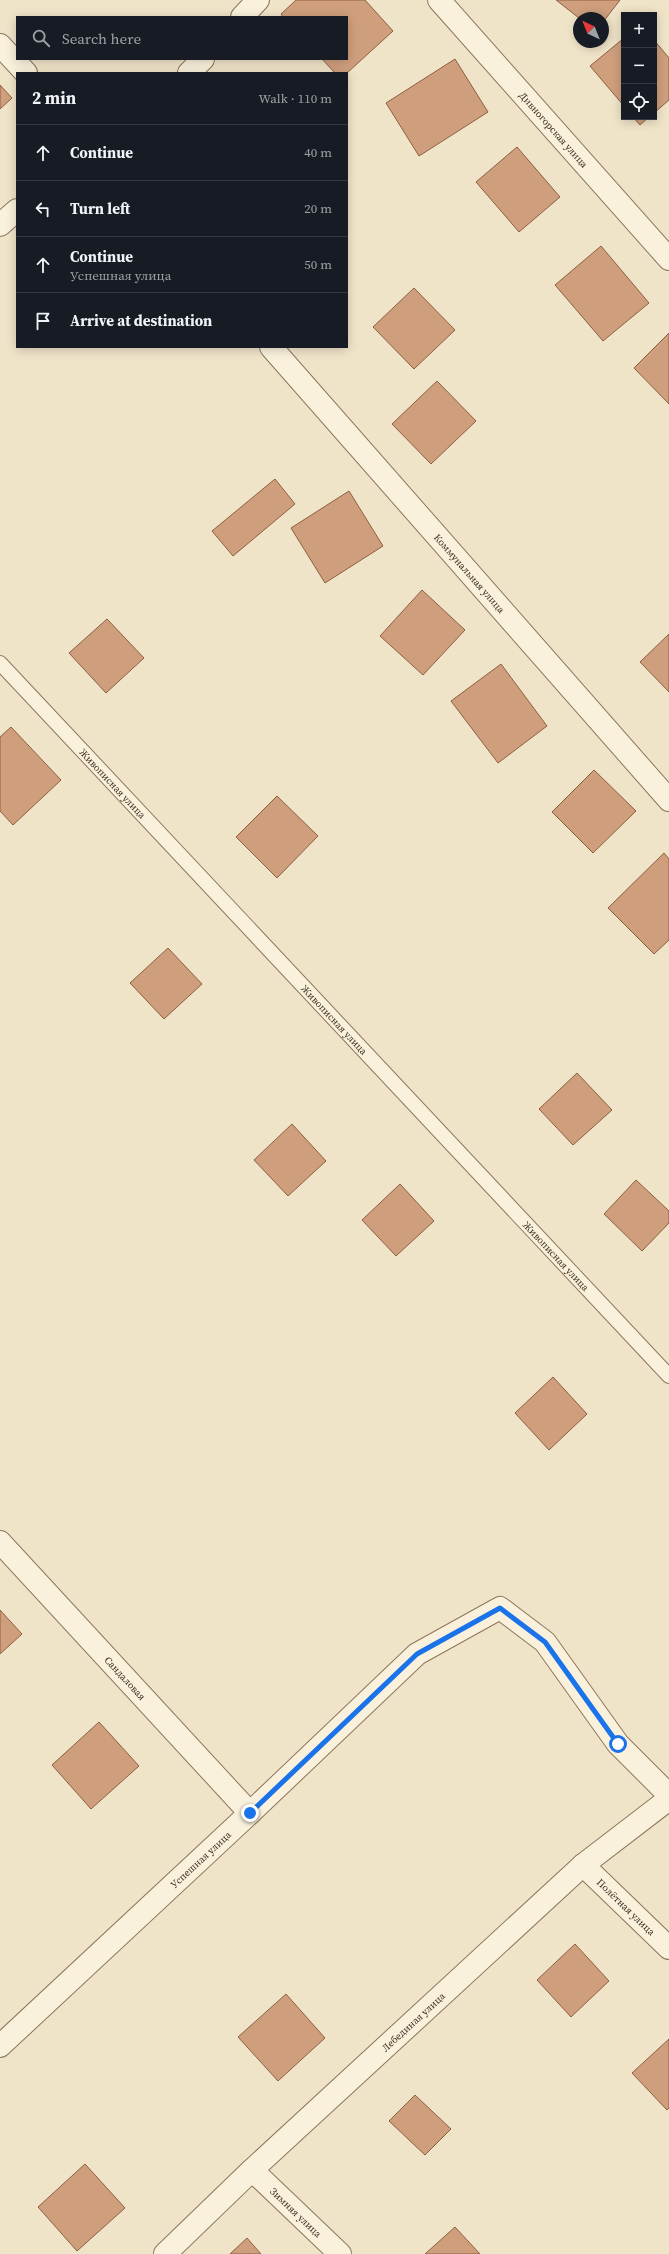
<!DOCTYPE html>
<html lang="en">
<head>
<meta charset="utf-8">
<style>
	:root { --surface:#171b24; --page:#242831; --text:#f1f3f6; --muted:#9ea1a6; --line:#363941 }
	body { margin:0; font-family:"Source Serif 4",serif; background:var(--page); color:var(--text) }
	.controls { position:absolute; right:12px; top:12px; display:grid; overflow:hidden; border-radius:0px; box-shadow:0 2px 10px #0003 }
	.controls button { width:36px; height:36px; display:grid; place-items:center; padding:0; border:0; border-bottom:1px solid var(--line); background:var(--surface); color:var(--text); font:20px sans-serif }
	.compass { position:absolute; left:573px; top:12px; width:36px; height:36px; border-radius:50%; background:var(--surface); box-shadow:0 2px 10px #0003; rotate:317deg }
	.stop { position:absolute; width:12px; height:12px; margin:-9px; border:3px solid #1a73e8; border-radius:50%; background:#fff }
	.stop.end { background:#1a73e8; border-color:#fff; box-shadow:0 1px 4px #0008 }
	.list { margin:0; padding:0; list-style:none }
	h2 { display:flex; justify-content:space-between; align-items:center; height:52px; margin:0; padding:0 16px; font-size:17px }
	h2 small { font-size:13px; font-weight:400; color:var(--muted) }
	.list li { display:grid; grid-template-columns:26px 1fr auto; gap:12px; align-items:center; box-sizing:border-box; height:56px; padding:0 16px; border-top:1px solid var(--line) }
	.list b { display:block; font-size:15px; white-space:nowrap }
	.list p { margin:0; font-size:13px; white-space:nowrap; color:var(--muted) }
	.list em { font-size:13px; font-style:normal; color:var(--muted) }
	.icon { flex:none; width:22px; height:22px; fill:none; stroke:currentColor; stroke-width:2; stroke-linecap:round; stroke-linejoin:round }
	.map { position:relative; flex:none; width:669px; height:2254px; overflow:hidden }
	.search { position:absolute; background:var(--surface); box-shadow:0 2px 10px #0003; left:16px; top:16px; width:332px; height:44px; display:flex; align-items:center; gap:10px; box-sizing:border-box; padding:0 14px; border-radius:0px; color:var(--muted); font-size:15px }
	.panel { position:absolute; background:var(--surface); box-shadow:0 2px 10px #0003; left:16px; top:72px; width:332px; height:276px; border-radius:0px }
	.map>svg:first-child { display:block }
	.building { fill:#cf9f7d; stroke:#8d5f41 }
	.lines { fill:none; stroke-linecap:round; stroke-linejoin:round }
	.service-casing { stroke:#8d765c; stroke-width:16 }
	.minor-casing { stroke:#8d765c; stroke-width:24 }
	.service { stroke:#faf1dc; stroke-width:14 }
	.minor { stroke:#faf1dc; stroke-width:22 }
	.route { stroke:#1a73e8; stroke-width:5 }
	.labels { text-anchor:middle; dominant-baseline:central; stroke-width:4; stroke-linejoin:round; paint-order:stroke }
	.street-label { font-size:10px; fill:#3d2e20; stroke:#f7eed8 }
</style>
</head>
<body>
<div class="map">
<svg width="669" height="2254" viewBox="0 0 669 2254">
	<rect width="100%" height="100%" fill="#f0e4c8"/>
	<g class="building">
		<path d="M296 0H365L393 31 347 73H335L322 59H347V17H283L281 14Z"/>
		<path d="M556 0H620L603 22V18H579Z"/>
		<path d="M624 38V106L590 66Z"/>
		<path d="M654 40 669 58V100L654 113Z"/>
		<path d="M455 59 488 112 419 156 386 103Z"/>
		<path d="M0 85 12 98 0 109Z"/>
		<path d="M633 117H649L640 125Z"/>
		<path d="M517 147 560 197 519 232 476 182Z"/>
		<path d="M601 246 649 303 603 341 555 285Z"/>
		<path d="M414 288 455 330 414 369 373 327Z"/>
		<path d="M669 333V404L634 368Z"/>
		<path d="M437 381 476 421 431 464 392 424Z"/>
		<path d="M275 479 295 504 233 556 212 531Z"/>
		<path d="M349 491 383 546 325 583 291 528Z"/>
		<path d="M422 590 465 630 423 675 380 636Z"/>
		<path d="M107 619 144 658 106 693 69 653Z"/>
		<path d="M669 634V692L640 662Z"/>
		<path d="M501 664 547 726 498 763 451 701Z"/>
		<path d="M11 727 61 780 13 825 0 811V737Z"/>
		<path d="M594 770 636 811 593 853 552 812Z"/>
		<path d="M277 796 318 836 277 878 236 837Z"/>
		<path d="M664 853 669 859V940L654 954 608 908Z"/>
		<path d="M168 948 202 984 164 1019 130 983Z"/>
		<path d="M577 1073 612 1110 573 1145 539 1109Z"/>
		<path d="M292 1124 326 1161 288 1196 254 1160Z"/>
		<path d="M636 1180 669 1211V1223L642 1251 604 1214Z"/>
		<path d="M400 1184 434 1221 396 1256 362 1220Z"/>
		<path d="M553 1377 587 1414 549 1450 515 1413Z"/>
		<path d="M0 1610 22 1634 0 1654Z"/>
		<path d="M99 1722 139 1766 91 1809 52 1765Z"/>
		<path d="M575 1944 609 1981 571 2017 537 1980Z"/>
		<path d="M286 1994 325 2038 278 2081 238 2037Z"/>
		<path d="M669 2039V2108L667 2110 632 2073Z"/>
		<path d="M415 2095 451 2129 425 2155 389 2121Z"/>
		<path d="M85 2164 125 2208 77 2251 38 2207Z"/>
		<path d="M455 2227 480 2254H425Z"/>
		<path d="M247 2238 261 2254H230Z"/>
	</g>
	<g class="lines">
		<g class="service-casing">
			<g id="service">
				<path id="s1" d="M0 663 669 1376"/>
			</g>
		</g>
		<g class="minor-casing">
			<g id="minor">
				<path id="s2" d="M439 0 669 259"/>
				<path d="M242 17 258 0"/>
				<path d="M0 45 26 73"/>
				<path d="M189 73 203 59"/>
				<path d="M0 225 17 210"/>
				<path id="s3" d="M271 347 669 800"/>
				<path id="s4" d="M0 1542 250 1813"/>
				<path id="s5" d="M583 1865 669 1948"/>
				<path id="s6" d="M0 2046 250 1813 417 1654 500 1608 545 1642 618 1744 669 1795"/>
				<path id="s7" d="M252 2170 340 2254"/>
				<path id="s8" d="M165 2254 252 2170 583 1865 669 1799"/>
			</g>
		</g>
		<use href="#service" class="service"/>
		<use href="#minor" class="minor"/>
	</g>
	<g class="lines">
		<path class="route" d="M250 1813 417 1654 500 1608 545 1642 618 1744"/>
	</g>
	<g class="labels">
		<g class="street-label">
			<text stroke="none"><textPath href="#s2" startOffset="173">Дивногорская улица</textPath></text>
			<text stroke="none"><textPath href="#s3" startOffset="301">Коммунальная улица</textPath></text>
			<text stroke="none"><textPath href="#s1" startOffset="165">Живописная улица</textPath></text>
			<text stroke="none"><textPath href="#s1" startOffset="489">Живописная улица</textPath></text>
			<text stroke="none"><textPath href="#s1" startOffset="813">Живописная улица</textPath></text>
			<text stroke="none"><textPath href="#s4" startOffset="185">Сандаловая</textPath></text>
			<text stroke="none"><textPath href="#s6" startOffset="274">Успешная улица</textPath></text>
			<text stroke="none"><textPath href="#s5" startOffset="60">Полётная улица</textPath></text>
			<text stroke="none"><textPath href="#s8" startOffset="340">Лебединая улица</textPath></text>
			<text stroke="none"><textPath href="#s7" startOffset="61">Зимняя улица</textPath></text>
		</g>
	</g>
</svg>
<div class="controls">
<button>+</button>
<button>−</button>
<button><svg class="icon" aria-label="locate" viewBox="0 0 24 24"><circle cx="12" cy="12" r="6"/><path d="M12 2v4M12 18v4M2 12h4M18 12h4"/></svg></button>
</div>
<svg class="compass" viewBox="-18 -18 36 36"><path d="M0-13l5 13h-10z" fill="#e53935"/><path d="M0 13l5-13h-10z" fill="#9ea1a6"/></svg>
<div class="stop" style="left:618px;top:1744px"></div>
<div class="stop end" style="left:250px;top:1813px"></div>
<div class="search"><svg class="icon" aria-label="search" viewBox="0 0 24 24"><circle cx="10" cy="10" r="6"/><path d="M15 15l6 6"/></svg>Search here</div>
<section class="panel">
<h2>2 min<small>Walk · 110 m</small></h2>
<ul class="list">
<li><svg class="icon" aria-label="ahead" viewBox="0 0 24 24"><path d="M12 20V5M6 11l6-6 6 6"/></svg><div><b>Continue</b></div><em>40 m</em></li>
<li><svg class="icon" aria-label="left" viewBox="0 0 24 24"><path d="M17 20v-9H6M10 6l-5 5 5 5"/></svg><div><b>Turn left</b></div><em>20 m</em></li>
<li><svg class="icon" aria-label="ahead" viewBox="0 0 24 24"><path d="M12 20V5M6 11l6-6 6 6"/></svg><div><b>Continue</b><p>Успешная улица</p></div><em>50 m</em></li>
<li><svg class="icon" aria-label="arrive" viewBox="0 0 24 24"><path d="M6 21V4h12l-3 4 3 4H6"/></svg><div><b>Arrive at destination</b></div></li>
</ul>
</section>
</div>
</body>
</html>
